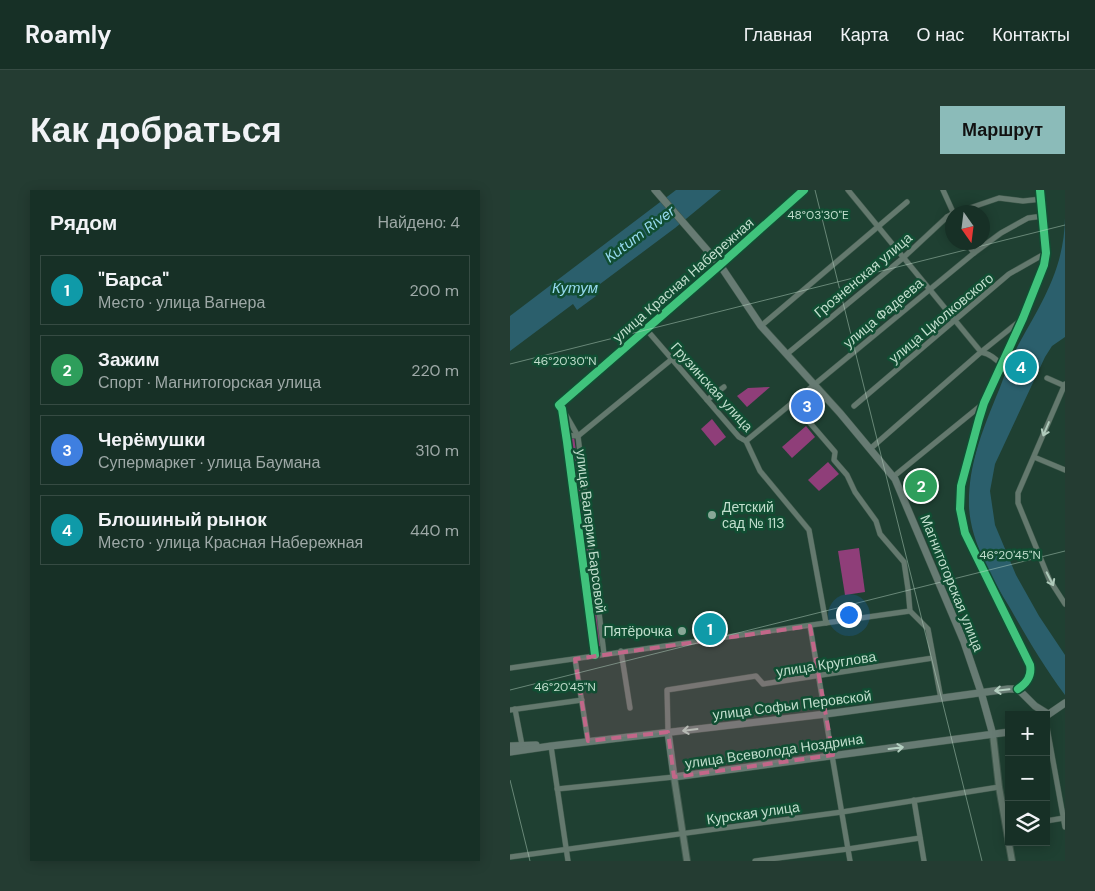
<!DOCTYPE html>
<html lang="ru">
<head>
<meta charset="utf-8">
<style>
	:root { --surface:#173026; --page:#243c32; --text:#f1f3f6; --muted:#9ea9a7; --line:#364b43; --accent:#8bbbb9 }
	body { margin:0; font-family:"DM Sans",sans-serif; background:var(--page); color:var(--text) }
	.controls { position:absolute; right:15px; bottom:15px; display:grid; overflow:hidden; border-radius:0px; box-shadow:0 2px 12px #0003 }
	.controls button { width:45px; height:45px; display:grid; place-items:center; padding:0; border:0; border-bottom:1px solid var(--line); background:var(--surface); color:var(--text); font:25px sans-serif }
	.compass { position:absolute; left:435px; top:15px; width:45px; height:45px; border-radius:50%; background:var(--surface); box-shadow:0 2px 12px #0003; rotate:166deg }
	.you { position:absolute; left:338px; top:424px; width:18px; height:18px; margin:-12px; border:4px solid #fff; border-radius:50%; background:#1a73e8; box-shadow:0 0 0 8px #1a73e833 }
	.badge { display:grid; place-items:center; width:32px; height:32px; border-radius:50%; background:var(--accent); color:#fff; font-size:16px; font-weight:700 }
	.pin { position:absolute; translate:-50% -50%; border:2px solid #fff; box-shadow:0 1px 5px #0006 }
	.list { margin:0; padding:0; list-style:none }
	h2 { display:flex; justify-content:space-between; align-items:center; height:65px; margin:0; padding:0 20px; font-size:21px }
	h2 small { font-size:16px; font-weight:400; color:var(--muted) }
	.list li { display:grid; grid-template-columns:32px 1fr auto; gap:15px; align-items:center; box-sizing:border-box; height:70px; margin:0 10px 10px; padding:0 10px; border:1px solid var(--line); border-radius:0px }
	.list b { display:block; font-size:19px; white-space:nowrap }
	.list p { margin:0; font-size:16px; white-space:nowrap; color:var(--muted) }
	.list em { font-size:16px; font-style:normal; color:var(--muted) }
	.icon { flex:none; width:28px; height:28px; fill:none; stroke:currentColor; stroke-width:2; stroke-linecap:round; stroke-linejoin:round }
	.map { position:relative; flex:none; width:555px; height:671px; overflow:hidden; border-radius:0px }
	header { display:flex; align-items:center; gap:30px; box-sizing:border-box; height:70px; padding:0 25px; background:var(--surface); border-bottom:1px solid var(--line) }
	header strong { font-size:24px }
	nav { display:flex; gap:28px; margin-inline-start:auto; font-size:18px }
	.intro { display:flex; align-items:center; justify-content:space-between; box-sizing:border-box; height:120px; padding:0 30px }
	h1 { margin:0; font-size:35px }
	.button { padding:12px 22px; border-radius:0px; background:var(--accent); color:#111; font-size:18px; font-weight:700 }
	main { display:flex; gap:30px; padding:0 30px }
	aside { flex:1; background:var(--surface); border-radius:0px; box-shadow:0 2px 12px #0003 }
	.map>svg:first-child { display:block }
	.green { fill:#8f3e79 }
	.water { fill:#2b5f6c }
	.pier { fill:#1f4032 }
	.lines { fill:none; stroke-linecap:round; stroke-linejoin:round }
	.minor-casing { stroke:#405a4d; stroke-width:6 }
	.tertiary-casing { stroke:#405a4d; stroke-width:8 }
	.secondary-casing { stroke:#405a4d; stroke-width:8 }
	.minor { stroke:#64796e; stroke-width:5 }
	.tertiary { stroke:#64796e; stroke-width:6 }
	.secondary { stroke:#677b73; stroke-width:7 }
	.cycleway-casing { stroke:#114e33; stroke-width:11 }
	.cycleway { stroke:#40c37c; stroke-width:8 }
	.oneway { stroke:#aecaba }
	.oneway2 { stroke:#b4cfc0 }
	.marked { fill:#c26789; fill-opacity:0.2; stroke:#c26789; stroke-width:4; stroke-dasharray:10 6; stroke-linejoin:round }
	.ticks { fill:none; stroke:#c1decd; stroke-width:1; stroke-opacity:0.45 }
	.poi-dot { fill:#88a797; stroke:#114e33; stroke-width:2 }
	.labels { text-anchor:middle; dominant-baseline:central; stroke-width:5; stroke-linejoin:round; paint-order:stroke }
	.street-label { font-size:14px; fill:#c1decd; stroke:#114e33 }
	.poi-label { font-size:14px; fill:#c1decd; stroke:#114e33; text-anchor:start }
	.water-label { font-size:15px; font-style:italic; fill:#97dbf0; stroke:#114e33 }
	.ticks-label { font-size:12px; text-anchor:middle; fill:#c1decd; stroke:#114e33; stroke-width:5; stroke-linejoin:round; paint-order:stroke }
</style>
</head>
<body>
<header>
<strong>Roamly</strong>
<nav><a>Главная</a><a>Карта</a><a>О нас</a><a>Контакты</a></nav>
</header>
<div class="intro"><h1>Как добраться</h1><a class="button">Маршрут</a></div>
<main>
<aside>
<h2>Рядом<small>Найдено: 4</small></h2>
<ul class="list">
<li><span class="badge" style="background:#0f9aa8">1</span><div><b>&quot;Барса&quot;</b><p>Место · улица Вагнера</p></div><em>200 m</em></li>
<li><span class="badge" style="background:#2e9e5b">2</span><div><b>Зажим</b><p>Спорт · Магнитогорская улица</p></div><em>220 m</em></li>
<li><span class="badge" style="background:#3f7fe0">3</span><div><b>Черёмушки</b><p>Супермаркет · улица Баумана</p></div><em>310 m</em></li>
<li><span class="badge" style="background:#0f9aa8">4</span><div><b>Блошиный рынок</b><p>Место · улица Красная Набережная</p></div><em>440 m</em></li>
</ul>
</aside>
<div class="map">
<svg width="555" height="671" viewBox="0 0 555 671">
	<rect width="100%" height="100%" fill="#1f4032"/>
	<g class="green">
		<path d="M260 197 237 217 227 206 238 198Z"/>
		<path d="M202 229 216 247 205 256 191 239Z"/>
		<path d="M296 236 305 247 282 268 272 257Z"/>
		<path d="M64 246 91 456 85 457 58 247Z"/>
		<path d="M318 272 329 284 309 301 298 290Z"/>
		<path d="M349 358 355 402 335 405 328 361Z"/>
	</g>
	<g class="water">
		<path d="M166 0H211L165 38 82 100 86 106 67 120 63 114 0 161V126Z"/>
		<path d="M555 28V147L542 156 535 167 485 274 480 301 485 335 506 385 529 426 555 465V505C534 477 517 448 500 418 482 388 461 353 459 317 458 277 471 244 486 207 492 194 496 179 503 165 527 119 554 84 555 28Z"/>
	</g>
	<path class="pier" d="M500 166 531 180 528 187 497 173Z"/>
	<g class="lines">
		<g class="minor-casing">
			<g id="minor">
				<path d="M338 0 471 162"/>
				<path d="M433 0 443 22"/>
				<path d="M448 22 489 8 513 11 532 9"/>
				<path d="M437 27 442 34"/>
				<path d="M456 52 464 63"/>
				<path d="M251 136 397 12"/>
				<path d="M136 139 229 247 236 251 250 281 299 340 316 433"/>
				<path d="M471 162C480 164 486 168 492 176"/>
				<path d="M277 164 393 68 437 27 442 24"/>
				<path d="M537 188 555 196"/>
				<path d="M555 194 508 303V313L539 389 555 414"/>
				<path d="M197 210 214 197"/>
				<path d="M282 212 325 262 324 270 337 285 345 302 366 331 370 344 394 372 398 399 400 421 418 439 431 509"/>
				<path d="M344 216 499 84 536 63"/>
				<path d="M53 220 68 246 94 464"/>
				<path d="M55 245 68 246 162 169"/>
				<path d="M236 251 464 63 491 43 518 28 533 26"/>
				<path d="M360 259 471 162 511 130"/>
				<path d="M524 267 555 280"/>
				<path d="M383 287 474 213"/>
				<path d="M300 436 340 671"/>
				<path d="M111 461 120 518"/>
				<path d="M85 465 57 252 52 219 49 215 210 75"/>
				<path d="M65 469 78 551"/>
				<path d="M0 478 400 421"/>
				<path d="M508 499C517 493 522 486 520 475L455 343 450 319 451 296 469 229 474 213 513 128 534 75 536 63 530 0"/>
				<path d="M5 519 12 555"/>
				<path d="M0 520 72 510"/>
				<path d="M536 532 555 637"/>
				<path d="M158 542 157 500 246 486 253 494 423 468"/>
				<path d="M41 556 58 671"/>
				<path d="M47 599 164 587"/>
				<path d="M404 610 414 671"/>
				<path d="M536 631 554 628"/>
				<path d="M0 667 332 622 489 597"/>
				<path d="M245 671 338 659 410 648"/>
			</g>
		</g>
		<g class="tertiary-casing">
			<g id="tertiary">
				<path d="M210 75 294 0"/>
				<path d="M483 545 489 597 502 671"/>
				<path d="M164 587 177 671"/>
			</g>
		</g>
		<g class="secondary-casing">
			<g id="secondary">
				<path d="M145 0 210 75 251 136 330 223 385 289 454 452 471 502 483 545"/>
				<path d="M536 526 555 513"/>
				<path d="M158 542 164 587 499 542"/>
				<path d="M0 556 26 555"/>
				<path d="M0 562 41 556 316 524 498 499H508L525 516 538 524"/>
			</g>
		</g>
		<use href="#minor" class="minor"/>
		<use href="#tertiary" class="tertiary"/>
		<use href="#secondary" class="secondary"/>
		<g class="cycleway-casing">
			<g id="cycleway">
				<path d="M85 465 57 252 52 219 49 215 210 75 294 0"/>
				<path d="M508 499C517 493 522 486 520 475L455 343 450 319 451 296 469 229 474 213 513 128 534 75 536 63 530 0"/>
			</g>
		</g>
		<use href="#cycleway" class="cycleway"/>
	</g>
	<defs><path id="oneway-shaft" d="M-6 0H5M1.5-3L5.5 0L1.5 3" fill="none" stroke-width="1.6" stroke-linecap="round" stroke-linejoin="round" transform="scale(1.25)"/></defs>
	<g class="oneway">
		<use href="#oneway-shaft" transform="translate(536 239) rotate(113)"/>
		<use href="#oneway-shaft" transform="translate(540 389) rotate(63)"/>
	</g>
	<g class="oneway2">
		<use href="#oneway-shaft" transform="translate(492 500) rotate(174)"/>
		<use href="#oneway-shaft" transform="translate(180 540) rotate(173)"/>
		<use href="#oneway-shaft" transform="translate(386 558) rotate(-7)"/>
	</g>
	<path class="marked" d="M300 436 323 565 164 587 158 542 78 551 65 469Z"/>
	<path class="ticks" d="M305 0 472 671M0 174 555 35M0 500 555 361M0 590 20 671"/>
	<g class="poi-dot">
		<circle cx="202" cy="325" r="5"/>
		<circle cx="172" cy="441" r="5"/>
	</g>
	<g class="labels">
		<g class="street-label">
			<text transform="translate(353 85) rotate(-40)">Грозненская улица</text>
			<text transform="translate(173 90) rotate(-41)">улица Красная Набережная</text>
			<text transform="translate(373 123) rotate(-40)">улица Фадеева</text>
			<text transform="translate(431 128) rotate(-40)">улица Циолковского</text>
			<text transform="translate(202 197) rotate(48)">Грузинская улица</text>
			<text transform="translate(81 341) rotate(83)">улица Валерии Барсовой</text>
			<text transform="translate(442 393) rotate(68)">Магнитогорская улица</text>
			<text transform="translate(316 474) rotate(-9)">улица Круглова</text>
			<text transform="translate(282 515) rotate(-7)">улица Софьи Перовской</text>
			<text transform="translate(264 561) rotate(-8)">улица Всеволода Ноздрина</text>
			<text transform="translate(243 623) rotate(-8)">Курская улица</text>
		</g>
		<g class="poi-label">
			<text x="212" y="317">Детский<tspan x="212" dy="16">сад № 113</tspan></text>
			<text x="162" y="441" text-anchor="end">Пятёрочка</text>
		</g>
		<g class="water-label">
			<text transform="translate(130 44) rotate(-37)">Kutum River</text>
			<text x="65" y="98">Кутум</text>
		</g>
	</g>
	<g class="ticks-label">
		<text x="308" y="29">48°03'30"E</text>
		<text x="55" y="175">46°20'30"N</text>
		<text x="500" y="369">46°20'45"N</text>
		<text x="55" y="501">46°20'45"N</text>
	</g>
</svg>
<div class="controls">
<button>+</button>
<button>−</button>
<button><svg class="icon" aria-label="layers" viewBox="0 0 24 24"><path d="M12 4l9 5-9 5-9-5zM3 14l9 5 9-5"/></svg></button>
</div>
<svg class="compass" viewBox="-18 -18 36 36"><path d="M0-13l5 13h-10z" fill="#e53935"/><path d="M0 13l5-13h-10z" fill="#9ea9a7"/></svg>
<div class="you"></div>
<div class="pin badge" style="left:200px;top:439px;background:#0f9aa8">1</div>
<div class="pin badge" style="left:411px;top:296px;background:#2e9e5b">2</div>
<div class="pin badge" style="left:297px;top:216px;background:#3f7fe0">3</div>
<div class="pin badge" style="left:511px;top:177px;background:#0f9aa8">4</div>
</div>
</main>
</body>
</html>
